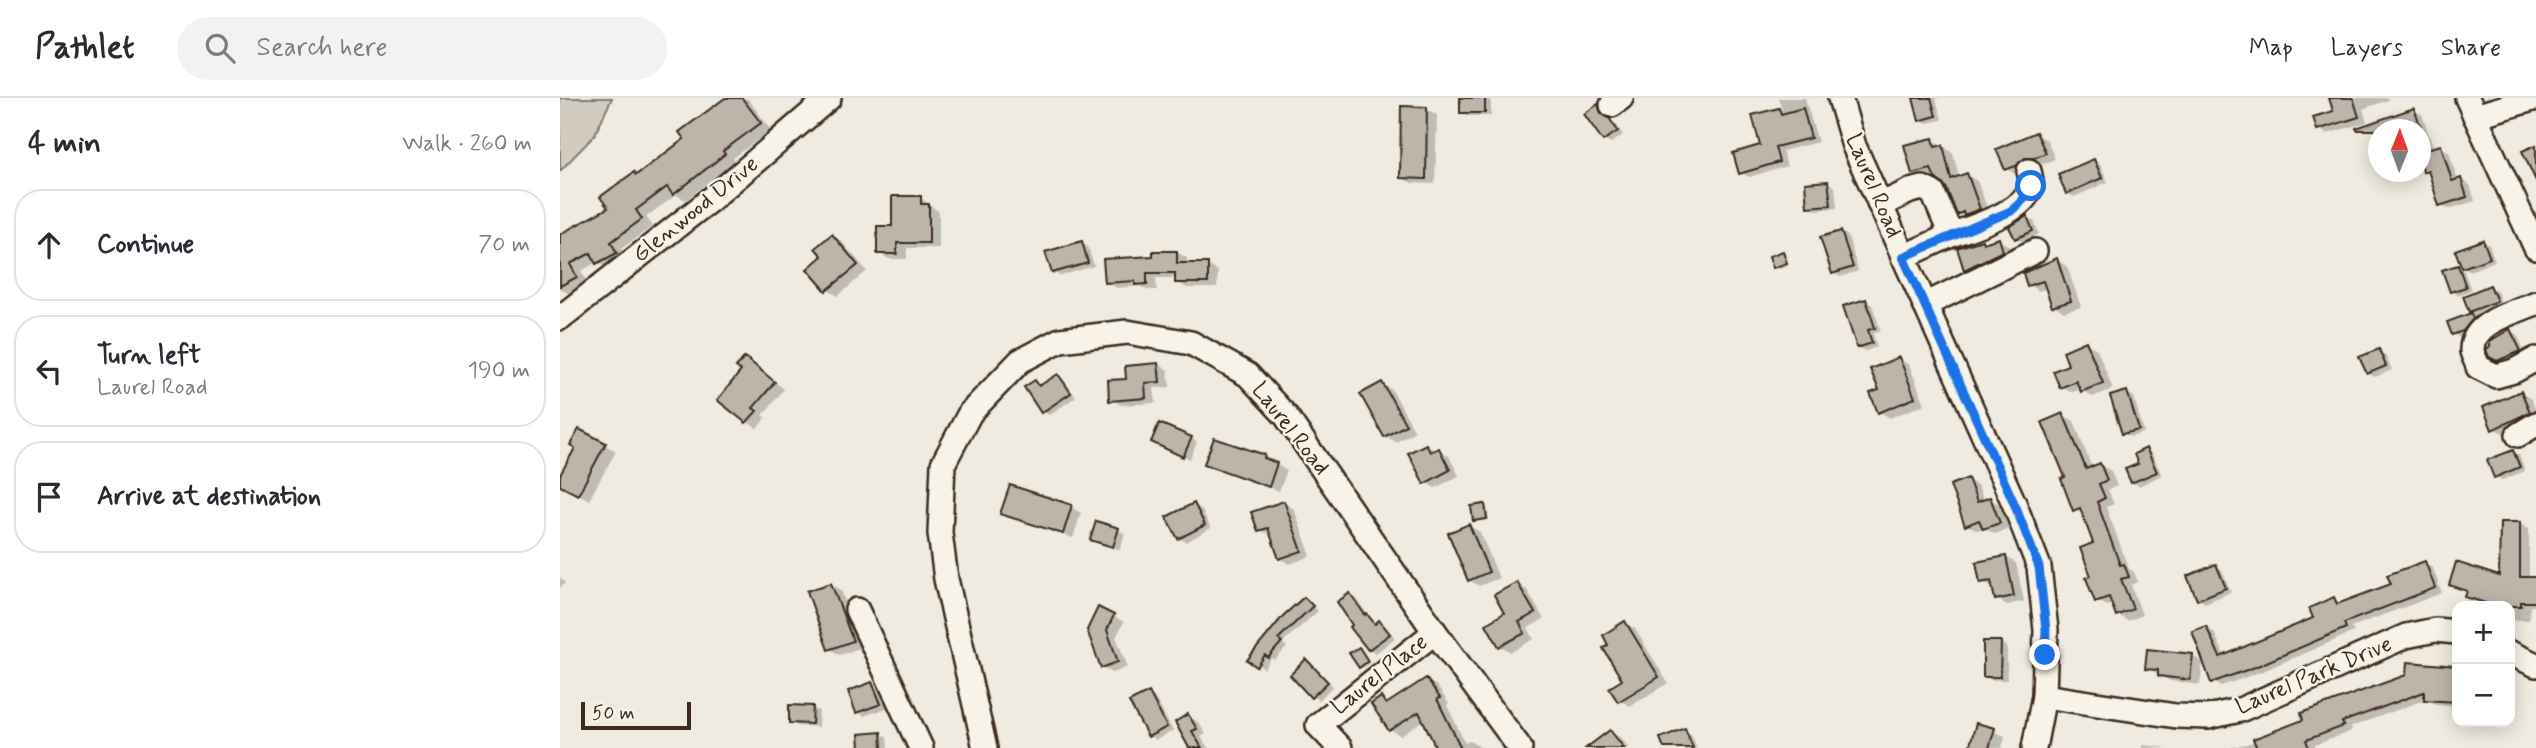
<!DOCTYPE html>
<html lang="en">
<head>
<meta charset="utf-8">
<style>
	:root { --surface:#fff; --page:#f2f2f3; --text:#2b2b33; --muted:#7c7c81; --line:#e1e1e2 }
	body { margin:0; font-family:Mynerve,sans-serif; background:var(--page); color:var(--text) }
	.controls { position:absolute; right:21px; bottom:21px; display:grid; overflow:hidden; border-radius:14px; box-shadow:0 4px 18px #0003 }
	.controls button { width:63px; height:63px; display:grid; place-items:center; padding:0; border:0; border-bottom:2px solid var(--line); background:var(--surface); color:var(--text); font:35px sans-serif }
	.compass { position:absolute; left:1808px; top:21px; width:63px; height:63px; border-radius:50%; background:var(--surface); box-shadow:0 4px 18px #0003; rotate:1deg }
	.scale { position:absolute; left:21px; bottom:18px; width:110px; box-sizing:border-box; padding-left:7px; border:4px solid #3b2a1e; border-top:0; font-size:19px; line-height:24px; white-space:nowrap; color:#3b2a1e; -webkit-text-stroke:5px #f7f3e8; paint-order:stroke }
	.stop { position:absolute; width:21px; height:21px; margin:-16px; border:5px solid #1a73e8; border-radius:50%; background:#fff }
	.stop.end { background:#1a73e8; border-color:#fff; box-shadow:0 2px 7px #0008 }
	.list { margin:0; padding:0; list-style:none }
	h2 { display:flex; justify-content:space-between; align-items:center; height:91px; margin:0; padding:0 28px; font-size:30px }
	h2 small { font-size:23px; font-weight:400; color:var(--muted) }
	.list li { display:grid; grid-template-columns:46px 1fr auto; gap:21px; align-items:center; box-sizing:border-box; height:112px; margin:0 14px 14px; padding:0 14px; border:2px solid var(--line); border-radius:28px }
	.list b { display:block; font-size:26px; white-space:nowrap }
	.list p { margin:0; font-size:23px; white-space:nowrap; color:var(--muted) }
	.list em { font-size:23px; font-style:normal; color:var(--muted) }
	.icon { flex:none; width:38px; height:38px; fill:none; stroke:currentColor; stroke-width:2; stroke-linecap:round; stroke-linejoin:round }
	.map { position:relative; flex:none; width:1976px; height:650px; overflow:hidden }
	header { display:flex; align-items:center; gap:42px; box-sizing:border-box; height:98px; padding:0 35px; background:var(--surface); border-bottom:2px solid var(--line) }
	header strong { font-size:33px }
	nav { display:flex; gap:38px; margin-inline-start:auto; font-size:24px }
	.search { width:490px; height:63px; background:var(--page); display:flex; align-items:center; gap:18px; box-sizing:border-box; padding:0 24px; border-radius:38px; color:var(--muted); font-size:26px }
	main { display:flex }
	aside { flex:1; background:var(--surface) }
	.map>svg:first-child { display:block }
	.green { fill:#d1cbc0; stroke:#867a6f; stroke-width:2 }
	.shadow { fill:#0003 }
	.building { fill:#bdb5aa; stroke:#3b2a1e; stroke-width:2 }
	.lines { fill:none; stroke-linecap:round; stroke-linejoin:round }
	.minor-casing { stroke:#3b2a1e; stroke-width:28 }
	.minor { stroke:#f7f3e8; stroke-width:23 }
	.route { stroke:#1a73e8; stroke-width:9 }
	.labels { text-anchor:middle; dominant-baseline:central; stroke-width:5; stroke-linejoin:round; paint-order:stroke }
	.street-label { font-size:23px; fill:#3b2a1e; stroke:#f7f3e8 }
</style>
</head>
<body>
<header>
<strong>Pathlet</strong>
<div class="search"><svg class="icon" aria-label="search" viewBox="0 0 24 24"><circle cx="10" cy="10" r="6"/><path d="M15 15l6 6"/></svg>Search here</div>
<nav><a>Map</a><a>Layers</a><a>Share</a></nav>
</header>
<main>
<aside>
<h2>4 min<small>Walk · 260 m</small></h2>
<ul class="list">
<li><svg class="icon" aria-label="ahead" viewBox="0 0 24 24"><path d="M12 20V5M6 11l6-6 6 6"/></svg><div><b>Continue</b></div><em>70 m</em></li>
<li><svg class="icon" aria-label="left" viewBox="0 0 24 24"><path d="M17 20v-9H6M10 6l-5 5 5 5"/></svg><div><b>Turn left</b><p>Laurel Road</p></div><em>190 m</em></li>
<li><svg class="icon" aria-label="arrive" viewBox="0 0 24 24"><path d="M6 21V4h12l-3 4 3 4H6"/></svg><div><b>Arrive at destination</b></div></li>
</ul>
</aside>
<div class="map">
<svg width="1976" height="650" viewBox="0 0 1976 650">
	<rect width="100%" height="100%" fill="#efebe0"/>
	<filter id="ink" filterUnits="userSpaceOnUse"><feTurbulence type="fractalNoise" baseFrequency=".0143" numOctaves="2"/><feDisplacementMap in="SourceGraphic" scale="14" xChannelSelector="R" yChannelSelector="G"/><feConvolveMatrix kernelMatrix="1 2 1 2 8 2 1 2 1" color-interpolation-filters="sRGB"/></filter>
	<g filter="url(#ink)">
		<path class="green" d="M0 0H52L34 38 0 73Z"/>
		<g class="shadow">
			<path d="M168 0 188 1 211 32 173 60 175 63 126 102 116 97 86 119 93 128 61 151 67 161 49 171 37 164 21 173 28 185 9 196 0 190V138L51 110 77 78 126 42Z"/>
			<path d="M902 0 931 1V18H908L902 14Z"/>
			<path d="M1218 0H1245L1258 44 1222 53 1227 68 1189 79 1180 74 1202 48 1194 18 1222 11Z"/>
			<path d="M1355 0H1380L1376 1 1382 22 1367 25 1361 21Z"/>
			<path d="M1771 0H1828L1829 2 1803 11 1807 24 1767 36 1758 31 1775 14Z"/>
			<path d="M1039 8 1045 12 1047 21 1056 26 1063 37 1051 45 1044 42Z"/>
			<path d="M867 11 877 17 875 86 852 85 841 79Z"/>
			<path d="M1854 12 1862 17 1874 51 1881 49 1889 54 1898 83 1901 82 1910 87 1915 103 1889 111 1880 106 1871 76 1864 72 1860 60V32H1818L1816 25Z"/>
			<path d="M1476 36 1487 42 1495 61 1485 65H1476L1467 73 1457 77 1447 71Z"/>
			<path d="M1372 41 1393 55 1399 80 1407 77 1417 83 1430 117 1409 121 1399 115 1387 88 1375 77 1364 81 1353 75Z"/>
			<path d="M1534 63 1540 66 1548 84 1514 99 1507 95Z"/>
			<path d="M1268 85 1275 89 1277 110 1255 112 1249 108Z"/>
			<path d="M361 100 379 114V150H347V161H329L318 155 334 130Z"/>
			<path d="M1467 120 1474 123 1479 136 1463 144 1456 140Z"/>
			<path d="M1281 134 1288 138 1298 173 1280 179 1273 175Z"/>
			<path d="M272 138 282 144 307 173 278 198 267 192 250 171 264 159Z"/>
			<path d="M1439 142 1449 148 1453 159 1416 177 1405 171 1422 144 1426 146Z"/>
			<path d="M1923 143 1929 147 1935 163 1910 173 1903 169Z"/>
			<path d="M521 145 528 149 534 168 500 178 493 174Z"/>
			<path d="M617 154 627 160V167H647L658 173 657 190H627L617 184V180H596L597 192H587L580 188 557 190 546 184Z"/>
			<path d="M1223 155 1229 167 1217 171 1214 169Z"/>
			<path d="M1496 162 1507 168 1521 209 1504 214 1494 208 1488 190 1479 193 1469 187Z"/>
			<path d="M1898 169 1904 173 1911 192 1898 197 1891 193Z"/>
			<path d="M1930 189 1937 193 1942 207 1913 218 1919 225 1910 236 1900 240 1894 236 1889 225 1914 215 1911 213Z"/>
			<path d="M1306 203 1312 207 1321 233 1313 236 1317 249 1305 253 1298 249Z"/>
			<path d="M1950 233 1957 236 1966 257 1945 266 1931 258Z"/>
			<path d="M1526 245 1537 251 1553 291 1532 299 1521 291 1512 294 1501 288 1511 268Z"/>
			<path d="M1818 253 1825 257 1832 272 1815 279 1808 275Z"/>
			<path d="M185 261 224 291 203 317 206 320 197 330 187 324 183 273Z"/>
			<path d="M1339 261 1349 267 1365 306 1330 320 1320 314 1321 293Z"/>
			<path d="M598 266 608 272 610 289 594 290 596 305 561 307 551 301 568 282Z"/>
			<path d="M498 278 504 282 516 299 489 317 482 313 475 284 482 288Z"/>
			<path d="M822 286 832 292 855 333 836 344 825 338Z"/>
			<path d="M1567 295 1574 299 1584 335 1570 339 1563 335Z"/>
			<path d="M1961 295 1971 301 1976 312V321L1944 336 1934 330Z"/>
			<path d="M1503 317 1514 323 1532 370 1540 367 1551 373 1557 388 1548 392 1554 406 1546 409 1569 471 1574 474 1578 484 1571 487 1582 517 1568 523 1558 517 1554 506 1547 508 1537 502 1533 479 1535 446 1524 417 1515 411 1507 380Z"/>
			<path d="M20 333 56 353 29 402 0 386V381L17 350Z"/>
			<path d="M631 340 637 344 630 361 599 347Z"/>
			<path d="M866 348 889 358 899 378 875 390 865 384Z"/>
			<path d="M1586 352 1592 356 1602 377 1579 388 1573 384Z"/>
			<path d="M1952 354 1959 357 1965 373 1942 382 1935 378Z"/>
			<path d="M704 359 727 373 719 393 657 371 647 365Z"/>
			<path d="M1408 382 1418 388 1424 403 1430 401 1440 407 1449 431 1435 436 1424 430 1417 432 1406 426Z"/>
			<path d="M724 405 734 411 751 458 730 466 720 460 712 437 699 432Z"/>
			<path d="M634 407 641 411 651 430 626 444 619 440Z"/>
			<path d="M925 408 927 409 929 422H915Z"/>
			<path d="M511 409 521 415 513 440 453 421 442 415Z"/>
			<path d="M537 425 565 435 560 452 532 441Z"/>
			<path d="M1960 426 1969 431V480L1976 481V508H1970L1969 522H1954L1950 519V508H1932L1916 503 1907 498 1908 494 1891 487 1941 480Z"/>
			<path d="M909 428 920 434 939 480 919 488 909 482Z"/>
			<path d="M1446 459 1456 465 1464 503 1447 507 1436 501 1434 489 1422 484Z"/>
			<path d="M1865 465 1873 470 1882 495 1791 529 1794 534 1703 573 1661 588 1653 584 1646 530 1654 534 1665 559 1755 521 1774 501 1782 506 1833 487Z"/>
			<path d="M1656 468 1662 472 1671 494 1645 505 1639 501Z"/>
			<path d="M0 479 5 485 0 490Z"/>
			<path d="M271 486 281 492 302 549 280 557 270 551Z"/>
			<path d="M957 486 967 492 984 521 968 530 974 541 951 554 941 548 947 516Z"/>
			<path d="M790 497 797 501 809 519 817 526 819 525 826 528 835 540 816 555 809 551Z"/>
			<path d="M744 501 758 513 722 545 727 549 715 562 712 560 704 571 690 561Z"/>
			<path d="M539 511 564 524 556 539 568 569 553 575 542 569Z"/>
			<path d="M1065 525 1075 531 1108 585 1070 608 1059 602 1065 582 1051 547Z"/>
			<path d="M1441 545 1447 549V582H1431L1424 578Z"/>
			<path d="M799 551 810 565 803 570 800 569Z"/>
			<path d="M1632 558 1643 564 1640 587 1610 583 1587 570Z"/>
			<path d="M747 563 773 588 759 602 752 598Z"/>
			<path d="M1849 566 1897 569V608L1875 606 1867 601 1791 629 1792 633 1755 647 1756 650H1668L1694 644 1848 578Z"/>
			<path d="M866 582 877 588 889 606 887 607 905 645 910 643 921 650H878L864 622 841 638 831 632 821 601 830 606Z"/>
			<path d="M312 586 319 590 327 610 304 618 298 614Z"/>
			<path d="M589 596 595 600 613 633 596 642 590 638Z"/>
			<path d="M252 610 259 613 258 629 237 628 231 624Z"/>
			<path d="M628 618 638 624 646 636 641 639 648 650H631Z"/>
			<path d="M1418 627 1445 638 1442 650H1411Z"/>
			<path d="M1125 632 1131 636 1137 650H1106Z"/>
			<path d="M1050 634 1061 640 1069 650H1029Z"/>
			<path d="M320 635 327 639 328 650H302Z"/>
			<path d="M1583 647 1609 650H1583Z"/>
		</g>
		<g class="building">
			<path d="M165 0H182L201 25 163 53 165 56 113 97 107 89 76 112 82 121 51 144 57 155 36 166 31 155 10 166 17 179 0 188V136L48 110 40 99 74 74 76 77 124 41 119 34Z"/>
			<rect x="900" y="0" width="25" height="15"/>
			<path d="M1353 0H1371L1376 18 1359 23Z"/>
			<path d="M1769 0H1793L1799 19 1757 32 1753 19 1773 13Z"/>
			<path d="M1038 6 1041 15 1049 20 1058 33 1043 43 1024 16Z"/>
			<path d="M841 8 867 9 866 81 840 80Z"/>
			<path d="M1219 10 1221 16 1243 10 1251 40 1215 49 1219 64 1179 76 1173 55 1200 47 1192 17Z"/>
			<path d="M1854 10 1862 32H1797L1796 30Z"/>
			<path d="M1476 34 1486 55 1474 60H1465L1456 68 1445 72 1436 51Z"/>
			<path d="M1373 40 1375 49 1383 47 1391 81 1407 75 1420 111 1404 117 1403 114 1397 117 1386 89 1375 80 1371 71 1352 76 1344 47Z"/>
			<path d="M1881 47 1892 83 1901 80 1907 99 1879 108 1868 72 1863 74 1860 53Z"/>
			<path d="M1976 47V83L1962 53Z"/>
			<path d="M1534 61 1542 80 1506 96 1498 76Z"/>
			<path d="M1268 83 1271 107 1247 109 1245 85Z"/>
			<path d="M332 98H361V106H369V145H337V156H317V128H332Z"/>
			<path d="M1467 118 1473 133 1455 141 1449 129Z"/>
			<path d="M1281 133 1293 169 1272 176 1260 139Z"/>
			<path d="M272 136 298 167 266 193 247 171 262 158 255 150Z"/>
			<path d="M1439 140 1443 153 1404 172 1397 150 1422 142 1423 145Z"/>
			<path d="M1923 142 1930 160 1902 170 1895 152Z"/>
			<path d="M522 143 528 165 492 175 485 154Z"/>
			<path d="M593 153H617V165H648V185H615V175H587V186L575 187V183L545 185 543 161 593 158Z"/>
			<path d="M1223 153 1227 165 1213 170 1209 158Z"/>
			<path d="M1497 160 1511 203 1492 209 1483 183 1467 188 1463 175Z"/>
			<path d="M1898 167 1906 189 1890 194 1882 172Z"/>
			<path d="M1930 187 1937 203 1909 214 1903 198Z"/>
			<path d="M1306 201 1315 230 1308 232 1312 245 1297 250 1283 208Z"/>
			<path d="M1911 215 1913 221 1903 233 1892 237 1887 224Z"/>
			<path d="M1950 231 1961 253 1937 263 1929 259 1926 252 1930 249V243Z"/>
			<path d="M1526 243 1543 285 1521 294 1516 283 1500 290 1493 273 1508 267 1503 253Z"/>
			<path d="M1819 251 1826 268 1807 276 1799 259Z"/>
			<path d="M185 259 215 284 193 310 197 313 186 325 157 302 181 273 176 269Z"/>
			<path d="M1339 259 1355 300 1318 315 1310 295 1319 292 1310 271Z"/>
			<path d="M598 265 600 284 585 285 586 300 549 303 548 282 566 281 565 268Z"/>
			<path d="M498 276 511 295 481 315 464 289 475 282 479 288Z"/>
			<path d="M822 284 846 327 824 339 800 296Z"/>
			<path d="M1567 293 1579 332 1562 336 1550 298Z"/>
			<path d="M1961 293 1970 314 1932 332 1923 309Z"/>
			<path d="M1503 315 1526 371 1540 365 1547 382 1539 386 1545 400 1537 404 1560 467 1564 466 1569 479 1561 481 1573 511 1556 518 1549 499 1535 504 1526 480 1531 478 1520 450 1533 445 1520 410 1513 413 1501 381 1505 379 1482 324Z"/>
			<path d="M599 325 632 339 623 359 591 344Z"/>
			<path d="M19 331 46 345 18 397 0 388V377L15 350 10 347Z"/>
			<path d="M654 340 705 357 704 360 717 365 709 389 644 366Z"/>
			<path d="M866 346 870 354 879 350 890 372 864 386 848 355Z"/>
			<path d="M1586 350 1597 374 1571 385 1565 371 1578 366 1574 356Z"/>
			<path d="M1953 352 1960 369 1934 380 1927 362Z"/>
			<path d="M1408 380 1417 404 1430 399 1440 425 1423 431 1419 422 1405 428 1390 387Z"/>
			<path d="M450 387 512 407 503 436 440 416Z"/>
			<path d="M724 403 742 453 719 461 708 430 698 433 691 414Z"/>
			<path d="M634 405 645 427 618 441 606 419Z"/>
			<path d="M925 406 927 421 913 423 911 408Z"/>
			<path d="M536 423 559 430 553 449 530 442Z"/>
			<path d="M1940 424H1960V479H1976V504H1961V508H1936L1905 499 1907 493 1889 487 1896 464 1939 478Z"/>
			<path d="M909 426 929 474 908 483 888 435Z"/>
			<path d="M1446 458 1454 498 1435 502 1431 483 1420 485 1416 464Z"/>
			<path d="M1865 463 1875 490 1784 525 1786 530 1695 569 1651 585 1632 533 1646 528 1660 559 1753 520 1749 510 1774 499 1777 506 1831 486 1827 477Z"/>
			<path d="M1656 466 1666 490 1637 502 1627 478Z"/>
			<path d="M957 484 975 515 959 524 965 535 939 549 926 526 944 515 934 497Z"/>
			<path d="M271 485 293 543 268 552 247 493Z"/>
			<path d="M790 495 805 517 807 516 815 526 819 522 830 536 808 552 790 529 792 527 777 504Z"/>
			<path d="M744 499 753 508 718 541 722 544 708 560 705 557 697 569 687 562 723 518Z"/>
			<path d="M538 509 554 517 547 532 558 564 541 570 527 532Z"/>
			<path d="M1065 523 1099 579 1058 604 1049 590 1062 582 1043 550 1048 547 1043 537Z"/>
			<path d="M1423 543H1441L1440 579H1423Z"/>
			<path d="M799 549 808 563 799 570 789 555Z"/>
			<path d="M1587 551 1633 556 1630 582 1598 578V572L1585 571Z"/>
			<path d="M746 561 768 584 751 600 730 577Z"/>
			<path d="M1847 564 1897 568V604L1864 602V594L1782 624 1784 628 1746 642 1749 650H1697L1693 641 1743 622 1741 615 1846 577Z"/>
			<path d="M866 580 880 600 877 601 901 650H876L859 614 829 633 811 606 821 599 826 606Z"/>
			<path d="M312 584 321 606 296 615 288 593Z"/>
			<path d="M589 594 607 629 588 639 569 604Z"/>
			<path d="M229 607 253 608 252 626 229 625Z"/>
			<path d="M628 616 637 631 632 633 642 650H629L615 624Z"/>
			<path d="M1416 625 1435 630 1429 650H1409Z"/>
			<path d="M1125 630 1133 650H1104L1100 640Z"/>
			<path d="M1050 632 1064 650H1026Z"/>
			<path d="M321 634 322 650H300L299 636Z"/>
		</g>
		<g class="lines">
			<g class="minor-casing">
				<g id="minor">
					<path d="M1280 0 1294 48 1454 405 1479 469 1486 532 1484 598 1474 650"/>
					<path d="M1907 0 1976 150"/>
					<path d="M1052 7 1061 0"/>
					<path d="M1915 18 1976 0"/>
					<path d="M1320 107 1350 93 1363 90 1373 95 1391 137 1343 159"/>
					<path d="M1391 137C1414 128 1463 115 1471 89 1472 85 1470 77 1469 73"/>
					<path d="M1976 205C1955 214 1911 224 1912 253 1913 258 1917 264 1918 269L1936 278 1954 273 1976 261"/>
					<path d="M1365 207 1475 153"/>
					<path d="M0 220 150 102 269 0"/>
					<path d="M1958 337 1976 326"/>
					<path d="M297 512 361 650"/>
					<path d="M1950 555 1976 567"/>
					<path d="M1484 598 1616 618 1648 619 1680 612 1846 538 1875 532 1897 534"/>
					<path d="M425 650 386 481 380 435 383 366 410 315 460 263 500 242 567 234 631 245 688 277 726 318 875 534 960 650"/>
					<path d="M780 650 758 627 875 534"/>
				</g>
			</g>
			<use href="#minor" class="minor"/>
		</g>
	</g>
	<g class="lines" filter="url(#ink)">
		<path class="route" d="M1471 88 1462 103 1451 113 1343 159 1454 405 1479 469 1486 532 1485 557"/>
	</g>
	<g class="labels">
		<g class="street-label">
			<text transform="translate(1313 88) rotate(67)">Laurel Road</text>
			<text transform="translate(136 112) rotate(-39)">Glenwood Drive</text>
			<text transform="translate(730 331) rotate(52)">Laurel Road</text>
			<text transform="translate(820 577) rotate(-38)">Laurel Place</text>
			<text transform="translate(1754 578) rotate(-23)">Laurel Park Drive</text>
		</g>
	</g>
</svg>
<div class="controls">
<button>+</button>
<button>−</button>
</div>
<svg class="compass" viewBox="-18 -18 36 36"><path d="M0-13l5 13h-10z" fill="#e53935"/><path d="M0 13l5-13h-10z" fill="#7c7c81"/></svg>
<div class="scale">50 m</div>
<div class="stop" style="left:1471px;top:88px"></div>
<div class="stop end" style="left:1485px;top:557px"></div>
</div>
</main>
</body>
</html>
